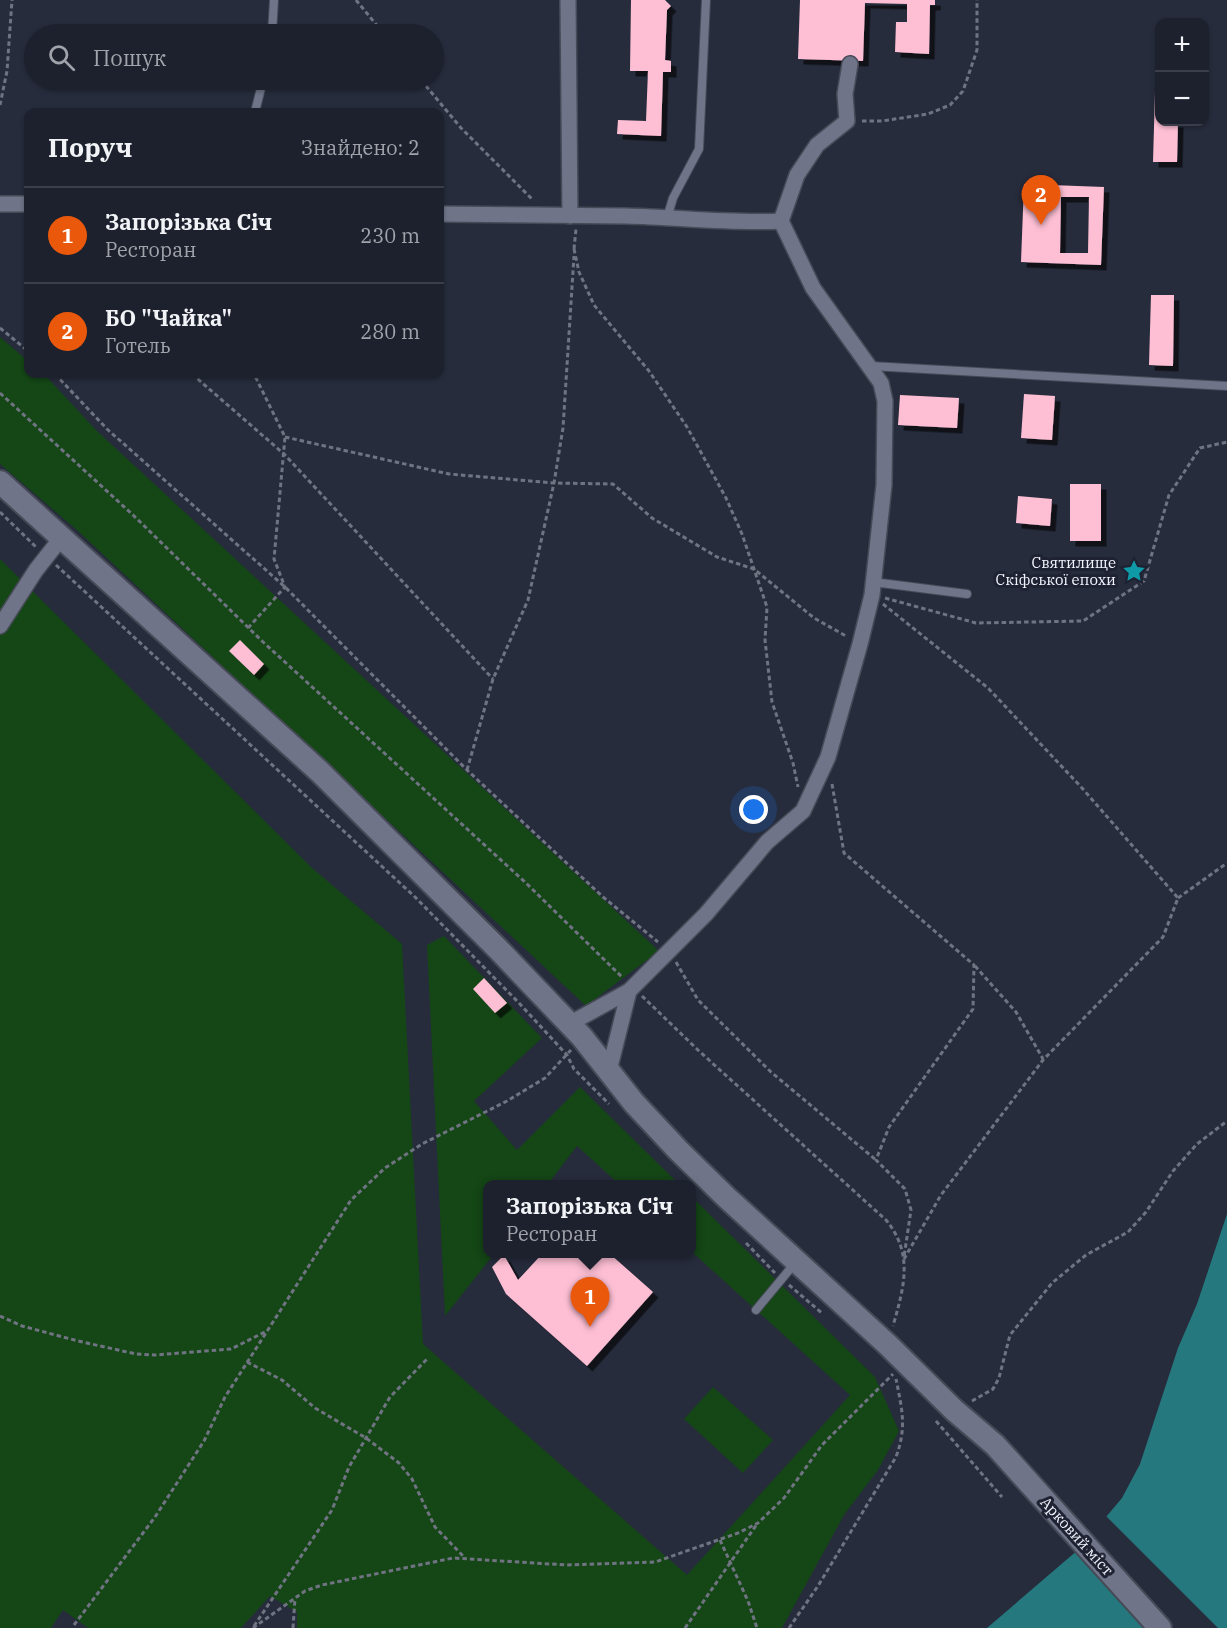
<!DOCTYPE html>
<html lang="uk">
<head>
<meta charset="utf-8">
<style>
	:root { --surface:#1d212e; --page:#252936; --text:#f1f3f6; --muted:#a0a3aa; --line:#3b3e4a; --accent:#ea580c }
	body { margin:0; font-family:"IBM Plex Serif",serif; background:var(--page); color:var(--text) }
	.controls { position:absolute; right:18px; top:18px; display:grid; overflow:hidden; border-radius:12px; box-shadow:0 2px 4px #0004 }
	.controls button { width:54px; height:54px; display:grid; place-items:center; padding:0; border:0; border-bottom:2px solid var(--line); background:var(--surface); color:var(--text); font:30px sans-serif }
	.you { position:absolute; left:754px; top:810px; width:21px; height:21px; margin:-15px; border:4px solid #fff; border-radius:50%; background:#1a73e8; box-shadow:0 0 0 9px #1a73e833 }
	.badge { display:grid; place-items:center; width:39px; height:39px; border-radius:50%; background:var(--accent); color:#fff; font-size:20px; font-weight:700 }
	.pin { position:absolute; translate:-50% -50px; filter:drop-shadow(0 2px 3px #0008) }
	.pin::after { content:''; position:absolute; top:32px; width:21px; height:18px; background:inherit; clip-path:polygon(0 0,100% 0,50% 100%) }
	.popup { position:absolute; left:483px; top:1180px; width:213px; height:78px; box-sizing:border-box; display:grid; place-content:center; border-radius:12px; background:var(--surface); filter:drop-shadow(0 2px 4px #0005); font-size:20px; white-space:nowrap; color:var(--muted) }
	.popup b { font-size:22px; color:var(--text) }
	.popup::after { content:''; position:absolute; left:50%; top:100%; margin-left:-12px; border:12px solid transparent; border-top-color:var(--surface) }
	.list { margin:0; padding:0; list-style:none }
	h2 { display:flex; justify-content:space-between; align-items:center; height:78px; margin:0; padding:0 24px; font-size:26px }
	h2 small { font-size:20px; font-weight:400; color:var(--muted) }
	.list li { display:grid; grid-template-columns:39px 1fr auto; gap:18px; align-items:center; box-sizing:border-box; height:96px; padding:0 24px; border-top:2px solid var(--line) }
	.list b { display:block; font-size:22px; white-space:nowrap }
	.list p { margin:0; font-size:20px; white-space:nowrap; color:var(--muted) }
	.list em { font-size:20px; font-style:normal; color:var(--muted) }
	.icon { flex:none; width:33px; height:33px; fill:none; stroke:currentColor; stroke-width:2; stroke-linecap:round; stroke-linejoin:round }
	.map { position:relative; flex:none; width:1227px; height:1628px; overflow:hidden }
	.search { position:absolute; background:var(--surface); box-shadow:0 2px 4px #0004; left:24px; top:24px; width:420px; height:66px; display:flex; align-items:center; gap:15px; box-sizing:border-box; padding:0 21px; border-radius:33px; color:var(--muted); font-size:22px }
	.panel { position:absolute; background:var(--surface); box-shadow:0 2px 4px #0004; left:24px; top:108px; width:420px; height:270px; border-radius:12px }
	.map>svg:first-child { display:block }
	.green { fill:#144616 }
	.water { fill:#25787d }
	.pier { fill:#272c3d }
	.building { fill:#febfd4; fill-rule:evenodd; filter:url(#shadow) }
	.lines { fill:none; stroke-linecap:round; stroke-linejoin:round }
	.lane-casing { stroke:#464a57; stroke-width:10 }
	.street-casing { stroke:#464a57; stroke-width:18 }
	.secondary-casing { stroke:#464a57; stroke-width:26 }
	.path { stroke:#707482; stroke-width:3; stroke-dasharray:4.5 3; stroke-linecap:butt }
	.lane { stroke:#6f7488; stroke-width:8 }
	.street { stroke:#6f7488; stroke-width:15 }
	.secondary { stroke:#6f7488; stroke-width:22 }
	.labels { text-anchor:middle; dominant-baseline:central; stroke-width:6; stroke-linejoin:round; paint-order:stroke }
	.poi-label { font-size:15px; fill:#f1f4fd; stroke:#1e2232; text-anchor:end }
	.street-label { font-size:15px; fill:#f1f4fd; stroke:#1e2232 }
</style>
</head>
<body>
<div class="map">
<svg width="1227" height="1628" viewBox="0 0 1227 1628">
	<defs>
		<filter id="shadow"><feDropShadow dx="5.5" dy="5.5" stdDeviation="0" flood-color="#0009"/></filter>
	</defs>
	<rect width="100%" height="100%" fill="#272c3d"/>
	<g class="green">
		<path d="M0 337 28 361V374H44L97 431 659 951 586 1006 79 532 0 464Z"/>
		<path d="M0 559 311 867 402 944 423 1344 687 1575 850 1395 692 1252V1197L875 1377 899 1431 878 1470 844 1515 782 1628H297V1612L270 1596 241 1628H88L63 1610 51 1628H0Z"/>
		<path d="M444 936 542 1038 474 1101 517 1150 580 1087 679 1184H619L577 1146 548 1184H488V1254H494L445 1316 427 945Z"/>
		<path d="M713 1387 773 1440 743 1473 684 1419Z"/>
	</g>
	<path class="water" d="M1227 1214V1628H987L1079 1549 1122 1498 1140 1464 1178 1348 1197 1304Z"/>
	<path class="pier" d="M1104 1514 1218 1628H1158L1077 1547Z"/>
	<g class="building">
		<path d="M631 0H665L671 6 667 10 665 60 671 61V72H663L661 136 617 134 618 120 646 121 648 71H630Z"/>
		<path d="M800 0H935V5H930L929 54 895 52 896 22H907V4L865 3 863 61 798 59Z"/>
		<path d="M1155 92H1160V122H1178L1177 162H1153Z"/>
		<path d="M1024 184 1104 187 1101 265 1021 262ZM1061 197H1089L1088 253H1060Z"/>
		<path d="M1151 295H1174L1173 366 1149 365Z"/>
		<path d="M1024 394 1055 396 1052 440 1021 438Z"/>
		<path d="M900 395 959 398 957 428 898 425Z"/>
		<rect x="1070" y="484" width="31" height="57"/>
		<path d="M1018 496 1052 499 1050 526 1016 523Z"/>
		<path d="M240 640 264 664 254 675 229 651Z"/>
		<path d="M484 978 507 1003 495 1013 473 989Z"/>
		<path d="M542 1254H610L653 1292 587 1366 506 1294 492 1267 504 1255 518 1280Z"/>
	</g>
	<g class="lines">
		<g class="lane-casing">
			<g id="lane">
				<path d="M272 34 274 0"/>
				<path d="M255 112 263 80"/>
				<path d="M667 218 673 198 699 149 706 0"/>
				<path d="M871 366 1227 386"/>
				<path d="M873 582 967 594"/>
				<path d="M756 1310 795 1263"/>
			</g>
		</g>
		<g class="street-casing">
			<g id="street">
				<path d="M568 0 570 216"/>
				<path d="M0 204H28"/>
				<path d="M440 214C502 215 564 215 626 216 678 217 729 224 781 221"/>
				<path d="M0 626 36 570 62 537"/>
				<path d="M569 1024 629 991 706 914 767 842 803 811 828 757 860 644 872 595 884 485 885 401 881 383 813 288 781 221 797 175 817 145 847 121 845 94 850 64"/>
				<path d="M609 1071 629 991"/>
			</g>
		</g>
		<g class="secondary-casing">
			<path id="secondary" d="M0 482 320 772 498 949 582 1037 634 1103 678 1150 726 1197 888 1345 954 1410 995 1445 1160 1628"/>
		</g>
		<g class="path">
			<path d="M356 0 384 34"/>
			<path d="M421 80 461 128 533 200"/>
			<path d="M0 105 7 71 12 0"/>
			<path d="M862 121H882L928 114 950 105 963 91 977 50V0"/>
			<path d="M574 249 579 272 594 305 649 371 687 427 726 498 742 534 767 607 765 640 772 702 793 763 798 787"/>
			<path d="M574 249 576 229"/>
			<path d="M0 328 28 351"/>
			<path d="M55 374 107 429 285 587 467 770 603 897 658 942"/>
			<path d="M192 374 284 454 493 679"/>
			<path d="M0 393 133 515 262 641 526 883 622 977"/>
			<path d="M285 437 449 474 554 483 613 484 652 518 717 557 754 569 814 618 846 636"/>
			<path d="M0 512 36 547"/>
			<path d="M56 565 415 897 518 1002 567 1055 574 1069 609 1104"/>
			<path d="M885 598 976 623 1083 621 1144 581 1169 495 1200 448 1227 442"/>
			<path d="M883 604 988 688 1082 788 1178 898 1163 937 1043 1060 941 1195 904 1259"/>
			<path d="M248 628 285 587 274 559 285 437 254 374"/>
			<path d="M467 770 493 679 528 600 554 483 563 428 574 256"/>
			<path d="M832 784 844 853 974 965 973 1009 889 1127 876 1160 905 1189 911 1210 904 1257"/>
			<path d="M1178 898 1227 863"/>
			<path d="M676 962 698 1000 771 1072 876 1160"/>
			<path d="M975 966 1016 1012 1043 1059"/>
			<path d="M642 996 699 1051 886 1220C914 1254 904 1287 893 1326"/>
			<path d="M746 1243 775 1273"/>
			<path d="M789 1285 823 1314"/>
			<path d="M0 1316 22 1326 78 1341 136 1354 155 1355 231 1349 267 1331"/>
			<path d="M247 1362 282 1380 315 1408 366 1438 399 1463 412 1479 435 1527 465 1558"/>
			<path d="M972 1401 993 1389 999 1378 1010 1335 1052 1283 1086 1255 1128 1232 1146 1212 1173 1171 1197 1144 1227 1121"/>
			<path d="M936 1421 1002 1497"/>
			<path d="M720 1540 748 1601 757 1628"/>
			<path d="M74 1625 155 1517 204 1441 225 1397 351 1200 385 1168 422 1144 507 1101 545 1078 571 1050"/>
			<path d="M254 1626 332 1510 349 1467 390 1397 427 1359"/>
			<path d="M253 1628 305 1591 322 1585 453 1558 567 1565 655 1562 738 1533 758 1523 784 1498 822 1445 893 1374"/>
			<path d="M293 1628 295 1598"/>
			<path d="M685 1628 757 1524"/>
			<path d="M789 1628 818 1586 896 1457C907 1427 902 1409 896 1379"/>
		</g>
		<use href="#lane" class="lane"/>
		<use href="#street" class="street"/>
		<use href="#secondary" class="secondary"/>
	</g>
	<defs>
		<g id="sight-bare" transform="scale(1.8)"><path d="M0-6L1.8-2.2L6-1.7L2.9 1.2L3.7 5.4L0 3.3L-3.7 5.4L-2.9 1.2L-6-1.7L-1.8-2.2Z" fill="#0f9aa8" stroke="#1e2232" stroke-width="2.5" paint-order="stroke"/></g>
	</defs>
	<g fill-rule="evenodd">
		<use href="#sight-bare" x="1134" y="571"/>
	</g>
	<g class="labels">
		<g class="poi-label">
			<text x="1116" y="562">Святилище<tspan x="1116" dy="17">Скіфської епохи</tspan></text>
		</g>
		<g class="street-label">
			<text transform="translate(1077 1536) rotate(48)">Арковий міст</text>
		</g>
	</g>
</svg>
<div class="controls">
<button>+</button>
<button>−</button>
</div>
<div class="you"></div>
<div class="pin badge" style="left:590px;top:1327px">1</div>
<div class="popup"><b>Запорізька Січ</b>Ресторан</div>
<div class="pin badge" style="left:1041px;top:225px">2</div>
<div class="search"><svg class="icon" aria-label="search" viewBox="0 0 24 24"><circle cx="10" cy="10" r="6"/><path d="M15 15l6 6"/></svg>Пошук</div>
<section class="panel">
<h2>Поруч<small>Знайдено: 2</small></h2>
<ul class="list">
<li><span class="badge">1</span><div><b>Запорізька Січ</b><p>Ресторан</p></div><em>230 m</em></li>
<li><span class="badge">2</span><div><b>БО &quot;Чайка&quot;</b><p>Готель</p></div><em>280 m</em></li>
</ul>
</section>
</div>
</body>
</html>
